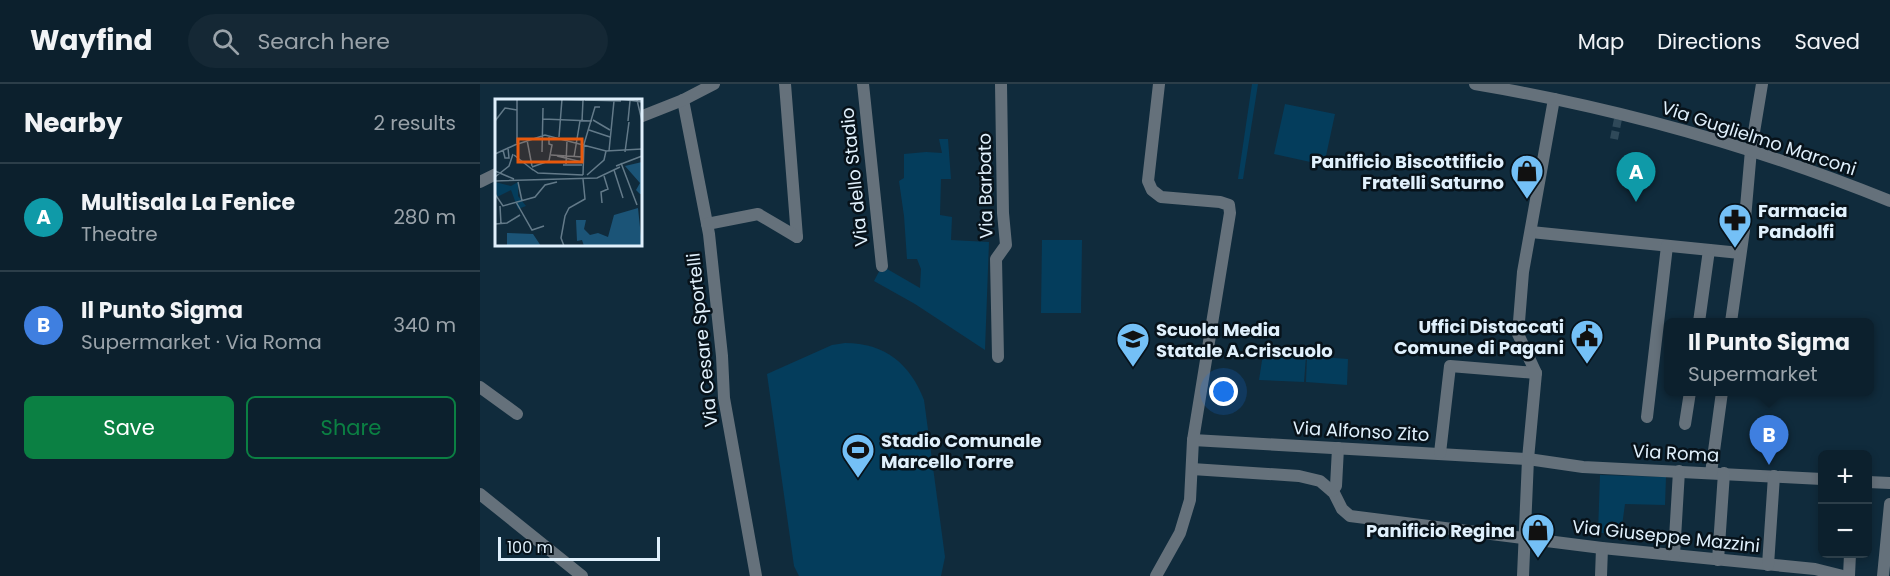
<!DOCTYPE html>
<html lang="en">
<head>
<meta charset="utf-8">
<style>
	:root { --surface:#0c202d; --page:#152835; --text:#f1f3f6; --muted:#9aa3aa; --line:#2c3e49; --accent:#0b8043 }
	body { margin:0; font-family:Poppins,sans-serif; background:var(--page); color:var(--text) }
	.controls { position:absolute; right:18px; bottom:18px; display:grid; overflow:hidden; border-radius:9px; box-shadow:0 3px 9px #0003 }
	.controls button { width:54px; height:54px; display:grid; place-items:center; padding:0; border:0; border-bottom:2px solid var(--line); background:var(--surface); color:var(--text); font:30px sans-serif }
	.scale { position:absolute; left:18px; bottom:15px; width:162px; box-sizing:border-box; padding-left:6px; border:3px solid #e0f0fc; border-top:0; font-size:16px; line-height:21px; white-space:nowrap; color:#e0f0fc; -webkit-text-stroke:4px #07121a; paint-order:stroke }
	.you { position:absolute; left:744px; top:308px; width:21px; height:21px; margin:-15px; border:4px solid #fff; border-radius:50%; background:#1a73e8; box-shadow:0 0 0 9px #1a73e833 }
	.badge { display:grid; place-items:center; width:39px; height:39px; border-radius:50%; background:var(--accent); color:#fff; font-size:20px; font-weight:700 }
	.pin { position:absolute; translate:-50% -50px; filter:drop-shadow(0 2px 3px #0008) }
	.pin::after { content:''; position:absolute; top:32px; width:21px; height:18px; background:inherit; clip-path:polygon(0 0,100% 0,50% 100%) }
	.popup { position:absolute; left:1184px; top:234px; width:210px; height:78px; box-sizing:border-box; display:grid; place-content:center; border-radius:9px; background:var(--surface); filter:drop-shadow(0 2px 4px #0005); font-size:20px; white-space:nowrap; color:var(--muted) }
	.popup b { font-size:22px; color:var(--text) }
	.popup::after { content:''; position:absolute; left:50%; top:100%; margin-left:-12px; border:12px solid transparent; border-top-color:var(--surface) }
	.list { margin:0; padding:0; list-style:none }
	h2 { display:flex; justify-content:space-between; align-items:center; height:78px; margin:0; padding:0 24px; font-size:26px }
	h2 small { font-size:20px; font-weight:400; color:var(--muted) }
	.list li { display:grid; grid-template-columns:39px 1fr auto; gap:18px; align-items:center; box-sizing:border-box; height:108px; padding:0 24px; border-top:2px solid var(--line) }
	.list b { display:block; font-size:22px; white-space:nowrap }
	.list p { margin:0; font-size:20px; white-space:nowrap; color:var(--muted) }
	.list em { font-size:20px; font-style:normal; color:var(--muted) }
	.actions { display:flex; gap:12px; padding:18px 24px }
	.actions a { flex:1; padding:14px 0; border:2px solid var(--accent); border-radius:9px; text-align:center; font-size:21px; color:var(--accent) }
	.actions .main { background:var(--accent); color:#fff }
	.icon { flex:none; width:33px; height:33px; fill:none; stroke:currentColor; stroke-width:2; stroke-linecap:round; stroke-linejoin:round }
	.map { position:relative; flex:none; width:1410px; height:492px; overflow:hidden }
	header { display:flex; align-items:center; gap:36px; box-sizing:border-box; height:84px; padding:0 30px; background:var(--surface); border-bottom:2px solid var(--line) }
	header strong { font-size:28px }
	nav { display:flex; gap:33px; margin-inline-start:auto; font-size:21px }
	.search { width:420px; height:54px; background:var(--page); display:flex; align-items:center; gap:15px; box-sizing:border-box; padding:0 21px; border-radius:33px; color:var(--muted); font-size:22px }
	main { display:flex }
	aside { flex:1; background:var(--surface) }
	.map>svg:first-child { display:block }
	.green { fill:#043d5c }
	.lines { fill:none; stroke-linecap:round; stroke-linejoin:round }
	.pedestrian-tunnel { stroke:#2f4959; stroke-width:8; stroke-dasharray:8 4; stroke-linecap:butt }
	.minor { stroke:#65717b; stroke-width:12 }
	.tertiary { stroke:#65717b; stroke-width:12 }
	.labels { text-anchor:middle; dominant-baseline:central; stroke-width:5; stroke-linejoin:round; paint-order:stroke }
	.street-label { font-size:18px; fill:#e0f0fc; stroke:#07121a }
	.poi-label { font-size:18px; font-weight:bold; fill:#e0f0fc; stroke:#07121a; text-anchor:end }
	.inset-road { fill:none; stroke:#637a89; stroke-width:1.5 }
	.view { fill:#e8590c; fill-opacity:0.15; stroke:#e8590c; stroke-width:3 }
	.inset-edge { fill:none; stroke:#e0f0fc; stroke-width:3 }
</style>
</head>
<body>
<header>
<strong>Wayfind</strong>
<div class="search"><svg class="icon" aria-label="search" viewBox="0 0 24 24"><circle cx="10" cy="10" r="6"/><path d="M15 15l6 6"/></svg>Search here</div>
<nav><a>Map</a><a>Directions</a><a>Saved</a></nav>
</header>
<main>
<aside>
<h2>Nearby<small>2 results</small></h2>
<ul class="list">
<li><span class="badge" style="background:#0f9aa8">A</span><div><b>Multisala La Fenice</b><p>Theatre</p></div><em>280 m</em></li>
<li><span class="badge" style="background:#3f7fe0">B</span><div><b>Il Punto Sigma</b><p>Supermarket · Via Roma</p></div><em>340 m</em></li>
</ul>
<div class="actions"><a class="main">Save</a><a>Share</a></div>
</aside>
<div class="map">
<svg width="1410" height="492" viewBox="0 0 1410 492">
	<rect width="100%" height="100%" fill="#102b3c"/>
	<g class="green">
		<path d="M772 0H778L763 95H758Z"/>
		<path d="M805 20 855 30 844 81 794 70Z"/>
		<path d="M459 55H468L471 95H461L460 131 472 133 471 156 509 158 505 266 435 220 394 197 402 182 440 204 441 185 437 175H427L424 132 419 97 424 94V70L446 68 462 69Z"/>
		<path d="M562 156H602L601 229H561Z"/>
		<path d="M365 259C405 259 430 280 444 316L465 473 461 492H319L314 482 287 290 352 261Z"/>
		<path d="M783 270 826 272 824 298 779 296Z"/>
		<path d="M827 272 868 275 867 301 826 298Z"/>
		<path d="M1120 391 1186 393 1185 421 1145 420 1141 449H1118Z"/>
	</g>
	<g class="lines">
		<path class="pedestrian-tunnel" d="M1134 55 1139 30"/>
		<g class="minor">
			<path d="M305 0 317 153"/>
			<path d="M383 0 402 182"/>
			<path d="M203 16 229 150 242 272 244 314 276 492"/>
			<path d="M227 140 278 130 317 153"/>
			<path d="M1051 148 1260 169"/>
			<path d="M1219 238 1229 166"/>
			<path d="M1251 238 1264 146 1271 66 1282 0"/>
			<path d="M518 273 516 175 526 161 523 129 521 0"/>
			<path d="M0 303 37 330"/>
			<path d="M1167 333 1187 162"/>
			<path d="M1205 340 1210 308"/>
			<path d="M713 356 1048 375 1103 383 1342 395"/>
			<path d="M960 369 970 282 1056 289"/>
			<path d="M712 385 819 392 840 397 854 409 862 425 870 432 1122 464 1335 485 1363 492"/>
			<path d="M1231 389 1242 308"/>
			<path d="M1388 398 1410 399"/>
			<path d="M852 407 856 402 858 364"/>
			<path d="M1194 471 1199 387"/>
			<path d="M1238 476 1244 389"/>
			<path d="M1288 481 1294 392"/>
			<path d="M676 492 700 449 710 416 713 356 750 129 749 121 740 118 681 113 672 106 668 97 679 0"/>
			<path d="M1043 492 1048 375 1056 289 1038 250 1043 188 1074 15"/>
			<path d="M1121 492 1122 464"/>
			<path d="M1369 492 1370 470"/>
			<path d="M1403 492 1410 420"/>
		</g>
		<g class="tertiary">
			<path d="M995 0C1137 24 1277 63 1410 117"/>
			<path d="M160 33 203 16 234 0"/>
			<path d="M0 98 16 90"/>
			<path d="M0 410 102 492"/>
		</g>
	</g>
	<defs>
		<g id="shop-pin" transform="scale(1.725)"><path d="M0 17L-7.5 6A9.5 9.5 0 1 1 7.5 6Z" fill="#74c0f6" stroke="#07121a"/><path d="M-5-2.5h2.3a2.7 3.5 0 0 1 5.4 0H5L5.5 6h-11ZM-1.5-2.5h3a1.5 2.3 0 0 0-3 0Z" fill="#111"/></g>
		<g id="pharmacy-pin" transform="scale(1.725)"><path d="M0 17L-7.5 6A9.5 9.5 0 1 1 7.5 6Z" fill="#74c0f6" stroke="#07121a"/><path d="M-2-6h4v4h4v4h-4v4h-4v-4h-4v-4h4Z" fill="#111"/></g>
		<g id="civic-pin" transform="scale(1.725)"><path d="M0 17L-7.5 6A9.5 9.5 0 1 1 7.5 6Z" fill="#74c0f6" stroke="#07121a"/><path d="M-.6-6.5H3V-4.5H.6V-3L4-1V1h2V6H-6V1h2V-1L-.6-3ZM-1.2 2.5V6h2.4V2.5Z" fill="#111"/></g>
		<g id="school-pin" transform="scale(1.725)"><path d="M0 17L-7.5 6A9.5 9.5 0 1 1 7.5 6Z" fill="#74c0f6" stroke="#07121a"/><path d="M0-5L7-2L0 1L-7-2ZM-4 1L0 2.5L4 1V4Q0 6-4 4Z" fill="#111"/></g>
		<g id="stadium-pin" transform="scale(1.725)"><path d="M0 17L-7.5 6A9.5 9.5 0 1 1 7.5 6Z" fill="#74c0f6" stroke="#07121a"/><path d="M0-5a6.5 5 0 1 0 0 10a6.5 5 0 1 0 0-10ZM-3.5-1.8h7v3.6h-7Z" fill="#111"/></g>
	</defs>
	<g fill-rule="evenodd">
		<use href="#shop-pin" x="1047" y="87"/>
		<use href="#pharmacy-pin" x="1255" y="136"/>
		<use href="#civic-pin" x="1107" y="252"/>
		<use href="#school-pin" x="653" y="255"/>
		<use href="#stadium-pin" x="378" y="366"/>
		<use href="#shop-pin" x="1058" y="446"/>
	</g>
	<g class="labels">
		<g class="street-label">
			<text transform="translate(1279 54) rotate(18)">Via Guglielmo Marconi</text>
			<text transform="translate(374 93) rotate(-96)">Via dello Stadio</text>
			<text transform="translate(505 102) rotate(-91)">Via Barbato</text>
			<text transform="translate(222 256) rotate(-96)">Via Cesare Sportelli</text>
			<text transform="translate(881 347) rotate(3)">Via Alfonso Zito</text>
			<text transform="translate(1196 369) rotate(3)">Via Roma</text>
			<text transform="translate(1186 452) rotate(6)">Via Giuseppe Mazzini</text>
		</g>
		<g class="poi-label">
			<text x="1024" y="77">Panificio Biscottificio<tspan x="1024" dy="21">Fratelli Saturno</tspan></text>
			<text x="1278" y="126" text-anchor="start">Farmacia<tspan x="1278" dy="21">Pandolfi</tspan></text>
			<text x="1084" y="242">Uffici Distaccati<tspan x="1084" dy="21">Comune di Pagani</tspan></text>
			<text x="676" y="245" text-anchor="start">Scuola Media<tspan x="676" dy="21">Statale A.Criscuolo</tspan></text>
			<text x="401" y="356" text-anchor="start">Stadio Comunale<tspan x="401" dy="21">Marcello Torre</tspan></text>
			<text x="1035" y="446">Panificio Regina</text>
		</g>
	</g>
	<g transform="translate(15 15)">
		<rect width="147" height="147" fill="#102b3c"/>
		<path d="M0 83 16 87 23 83V97L31 107 23 110 16 91 2 98Z" fill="#043d5c"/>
		<path d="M147 63V95H145L141 91 145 84 130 67ZM143 109 147 147H89L87 141 82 142 81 121H91L89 130 95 136 103 134 113 138 119 116ZM12 134 38 135 46 147H12Z" fill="#1b5477"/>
		<path class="inset-road" d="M61 0 89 1M126 0 147 3M90 1 126 2M142 1 147 22M48 20 97 22M98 21 115 31M0 22 10 9 22 11M87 22 88 1M133 22 135 2M94 31 115 38M64 38 67 0M32 41 37 67M22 44V0M23 45 50 36 111 52 147 50M8 51 10 59H14L13 49M114 52 119 2M47 53 48 9M130 53 134 23M0 55 22 45M19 56 38 71M56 56 88 58M62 57 87 63M79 58 85 22M126 64 142 106M71 65 72 41M68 66H87M121 67 147 57M37 68 54 62 57 46 54 45V37M37 70 43 74 88 76M119 71 128 99M0 72 19 80M88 76 89 45 100 8H105M92 76 109 61 111 52M0 78 14 67 18 55M0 82 102 79 125 68M23 83 27 102M0 95 8 107 40 98 50 86 62 83M21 103 37 131 49 127M107 104 106 93 113 90 109 77M5 107 6 125M0 125 12 124 25 116M69 147 66 139 70 117 74 109 90 100 88 80"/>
		<path class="view" d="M23 40H87V63H23Z"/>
		<rect width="147" height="147" class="inset-edge"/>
	</g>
</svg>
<div class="controls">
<button>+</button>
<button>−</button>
</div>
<div class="scale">100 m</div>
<div class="you"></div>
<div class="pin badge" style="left:1156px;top:118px;background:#0f9aa8">A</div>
<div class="pin badge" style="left:1289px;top:381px;background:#3f7fe0">B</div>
<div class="popup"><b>Il Punto Sigma</b>Supermarket</div>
</div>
</main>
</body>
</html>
